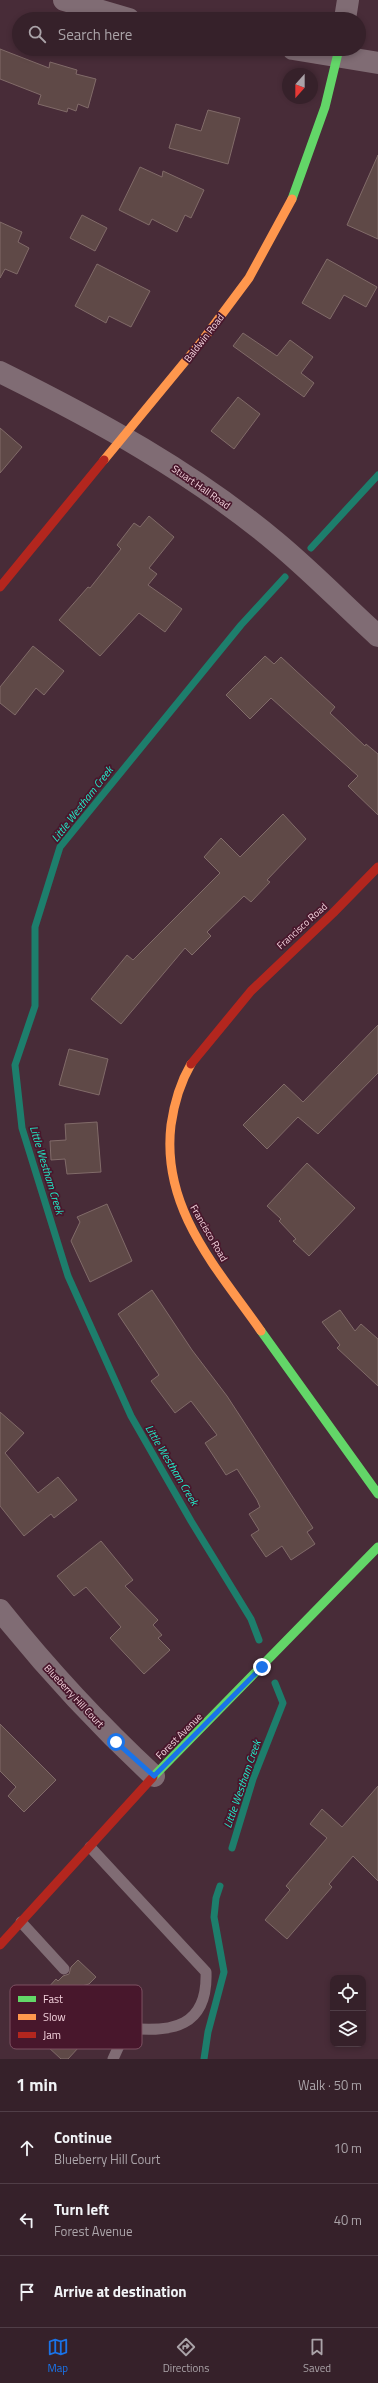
<!DOCTYPE html>
<html lang="en">
<head>
<meta charset="utf-8">
<style>
	:root { --surface:#36212a; --page:#412e36; --text:#f1f3f6; --muted:#aaa3a8; --line:#503e47; --accent:#1a73e8 }
	body { margin:0; font-family:"Titillium Web",sans-serif; background:var(--page); color:var(--text) }
	.controls { position:absolute; right:12px; bottom:12px; display:grid; overflow:hidden; border-radius:8px; box-shadow:0 2px 6px #0003 }
	.controls button { width:36px; height:36px; display:grid; place-items:center; padding:0; border:0; border-bottom:1px solid var(--line); background:var(--surface); color:var(--text); font:20px sans-serif }
	.compass { position:absolute; left:282px; top:68px; width:36px; height:36px; border-radius:50%; background:var(--surface); box-shadow:0 2px 6px #0003; rotate:201deg }
	.stop { position:absolute; width:12px; height:12px; margin:-9px; border:3px solid #1a73e8; border-radius:50%; background:#fff }
	.stop.end { background:#1a73e8; border-color:#fff; box-shadow:0 1px 4px #0008 }
	.list { margin:0; padding:0; list-style:none }
	h2 { display:flex; justify-content:space-between; align-items:center; height:52px; margin:0; padding:0 16px; font-size:17px }
	h2 small { font-size:13px; font-weight:400; color:var(--muted) }
	.list li { display:grid; grid-template-columns:26px 1fr auto; gap:12px; align-items:center; box-sizing:border-box; height:72px; padding:0 16px; border-top:1px solid var(--line) }
	.list b { display:block; font-size:15px; white-space:nowrap }
	.list p { margin:0; font-size:13px; white-space:nowrap; color:var(--muted) }
	.list em { font-size:13px; font-style:normal; color:var(--muted) }
	.icon { flex:none; width:22px; height:22px; fill:none; stroke:currentColor; stroke-width:2; stroke-linecap:round; stroke-linejoin:round }
	.map { position:relative; flex:none; width:378px; height:2059px; overflow:hidden }
	.search { position:absolute; background:var(--surface); box-shadow:0 2px 6px #0003; left:12px; right:12px; top:12px; height:44px; display:flex; align-items:center; gap:10px; box-sizing:border-box; padding:0 14px; border-radius:22px; color:var(--muted); font-size:15px }
	.sheet { height:268px; background:var(--surface) }
	nav { display:flex; justify-content:space-around; align-items:center; box-sizing:border-box; height:56px; border-top:1px solid var(--line); background:var(--surface); font-size:11px; color:var(--muted) }
	nav a { display:grid; justify-items:center; gap:2px }
	nav .on { color:var(--accent) }
	.map>svg:first-child { display:block }
	.lines { fill:none; stroke-linecap:round; stroke-linejoin:round }
	.stream { stroke:#1d7e6c; stroke-width:7 }
	.building { fill:#5f4947; stroke:#816b69 }
	.lane { stroke:#806c74; stroke-width:11 }
	.street { stroke:#806c74; stroke-width:22 }
	.fast { stroke:#63d668; stroke-width:9 }
	.slow { stroke:#ff974d; stroke-width:9 }
	.jam { stroke:#b3261e; stroke-width:9 }
	.route { stroke:#1a73e8; stroke-width:5 }
	.labels { text-anchor:middle; dominant-baseline:central; stroke-width:3.5; stroke-linejoin:round; paint-order:stroke }
	.street-label { font-size:10px; fill:#f5d4de; stroke:#48172c }
	.water-label { font-size:11px; font-style:italic; fill:#20edc9; stroke:#48172c }
	.key { fill:#48172c; stroke:#7c5061; stroke-width:1 }
	.key-label { font-size:11px; fill:#f5d4de }
</style>
</head>
<body>
<div class="map">
<svg width="378" height="2059" viewBox="0 0 378 2059">
	<rect width="100%" height="100%" fill="#482c38"/>
	<g class="lines">
		<g class="stream">
			<path d="M311 548 378 475"/>
			<path d="M259 1640 251 1619 191 1521 131 1416 68 1276 22 1128 15 1065 35 1006V927L60 847 241 625 285 577"/>
			<path d="M232 1848 253 1779 283 1703 275 1683"/>
			<path d="M204 2059 208 2032 224 1972 214 1917 216 1898 220 1886"/>
		</g>
	</g>
	<g class="building">
		<path d="M0 49 49 68 50 62 77 70 76 74 96 79 88 108 78 104 76 111 68 108 67 112 38 104 41 95 0 79Z"/>
		<path d="M208 110 240 118 228 164 169 148 176 124 201 131Z"/>
		<path d="M378 155V239L347 225Z"/>
		<path d="M140 167 162 177 163 171 204 190 191 218 185 215 177 232 152 219 149 225 119 210Z"/>
		<path d="M82 215 107 228 95 251 70 238Z"/>
		<path d="M0 222 22 232 18 242 29 248 17 274 5 269 0 278Z"/>
		<path d="M327 259 377 287 366 307 344 295 330 319 302 303Z"/>
		<path d="M97 264 150 291 131 327 109 316 106 323 75 306Z"/>
		<path d="M243 333 277 356 290 340 313 357 301 373 314 383 304 397 233 346Z"/>
		<path d="M238 397 260 414 234 449 211 431Z"/>
		<path d="M0 428 22 447 0 473Z"/>
		<path d="M149 516 174 537 149 568 157 574 148 585 182 609 165 632 139 613 100 656 59 620 88 587 90 588 121 549 117 545 134 523 140 527Z"/>
		<path d="M33 646 64 671 44 695 36 688 15 715 0 703V687Z"/>
		<path d="M265 656 274 664 281 657 335 707 330 713 365 746 366 744 378 754V815L348 786 358 776 271 698 250 719 226 695Z"/>
		<path d="M283 814 306 839 267 880 270 882 251 902 244 896 207 932 211 936 192 955 185 948 121 1024 91 999 127 955 133 960 220 873 204 857 221 838 240 857Z"/>
		<path d="M378 1025V1073L318 1134 298 1117 267 1149 243 1125 284 1084 303 1102Z"/>
		<path d="M69 1049 108 1059 99 1095 59 1085Z"/>
		<path d="M97 1122 101 1172 67 1174 65 1159 51 1160 50 1141 66 1140 65 1124Z"/>
		<path d="M307 1163 355 1208 309 1256 293 1241 296 1239 279 1221 281 1219 267 1206Z"/>
		<path d="M107 1204 132 1261 90 1282 71 1241 80 1222 77 1217Z"/>
		<path d="M152 1290 192 1350 227 1396 313 1528 307 1532 315 1544 291 1560 282 1546 266 1557 251 1535 259 1530 249 1514 260 1507 257 1500 237 1469 226 1475 205 1443 217 1435 191 1401 175 1413 151 1381 159 1375 118 1314Z"/>
		<path d="M340 1310 355 1331 361 1324 378 1339V1386L337 1348 340 1345 322 1322Z"/>
		<path d="M0 1412 24 1433 5 1453 38 1493 58 1477 77 1500 54 1518 51 1514 24 1536 0 1506Z"/>
		<path d="M101 1541 133 1580 125 1586 158 1620 153 1625 162 1635 158 1638 170 1650 144 1674 110 1638 121 1627 86 1587 74 1596 57 1576Z"/>
		<path d="M0 1724 56 1780 24 1812 8 1796 16 1787 0 1771Z"/>
		<path d="M378 1786V1881L353 1856 329 1884 332 1887 287 1939 265 1920 290 1890 286 1886 327 1838 310 1824 322 1809 342 1827Z"/>
		<path d="M78 1960 96 1977 89 1984 82 1986 81 1994 77 1998 102 2022 68 2059H61L19 2020 56 1979 58 1981 63 1976 69 1974 71 1967Z"/>
	</g>
	<g class="lines">
		<g class="lane">
			<path d="M90 1847 206 1972C208 2027 172 2033 127 2028L113 2059"/>
			<path d="M21 1922 64 1969"/>
			<path d="M87 1991 127 2028"/>
		</g>
		<g class="street">
			<path d="M64 0 129 19"/>
			<path d="M345 19 348 0"/>
			<path d="M293 49 378 63"/>
			<path d="M0 372C97 420 192 472 276 542 311 571 344 605 378 636"/>
			<path d="M0 1610C48 1670 98 1724 154 1776"/>
		</g>
		<g class="fast">
			<path d="M292 199 325 107 339 49"/>
			<path d="M261 1331 378 1494"/>
			<path d="M153 1777 378 1547"/>
		</g>
		<g class="slow">
			<path d="M104 460 202 341 249 278 292 199"/>
			<path d="M191 1064C180 1083 174 1104 171 1125 161 1208 216 1267 261 1331"/>
		</g>
		<g class="jam">
			<path d="M0 587 104 460"/>
			<path d="M191 1064 251 991 333 913 378 867"/>
			<path d="M0 1945 153 1777"/>
		</g>
	</g>
	<g class="lines">
		<path class="route" d="M116 1742 154 1776 262 1667"/>
	</g>
	<g class="labels">
		<g class="street-label">
			<text transform="translate(204 338) rotate(-52)">Baldwin Road</text>
			<text transform="translate(201 487) rotate(35)">Stuart Hall Road</text>
			<text transform="translate(302 926) rotate(-42)">Francisco Road</text>
			<text transform="translate(209 1233) rotate(60)">Francisco Road</text>
			<text transform="translate(74 1696) rotate(47)">Blueberry Hill Court</text>
			<text transform="translate(179 1736) rotate(-45)">Forest Avenue</text>
		</g>
		<g class="water-label">
			<text transform="translate(82 804) rotate(-52)">Little Westham Creek</text>
			<text transform="translate(47 1170) rotate(73)">Little Westham Creek</text>
			<text transform="translate(172 1465) rotate(59)">Little Westham Creek</text>
			<text transform="translate(242 1784) rotate(-71)">Little Westham Creek</text>
		</g>
	</g>
	<rect x="10" y="1985" width="132" height="64" rx="6" class="key"/>
	<rect x="18" y="1996" width="18" height="6" fill="#63d668"/>
	<rect x="18" y="2014" width="18" height="6" fill="#ff974d"/>
	<rect x="18" y="2032" width="18" height="6" fill="#b3261e"/>
	<g class="key-label">
		<text x="43" y="2003">Fast</text>
		<text x="43" y="2021">Slow</text>
		<text x="43" y="2039">Jam</text>
	</g>
</svg>
<div class="controls">
<button><svg class="icon" aria-label="locate" viewBox="0 0 24 24"><circle cx="12" cy="12" r="6"/><path d="M12 2v4M12 18v4M2 12h4M18 12h4"/></svg></button>
<button><svg class="icon" aria-label="layers" viewBox="0 0 24 24"><path d="M12 4l9 5-9 5-9-5zM3 14l9 5 9-5"/></svg></button>
</div>
<svg class="compass" viewBox="-18 -18 36 36"><path d="M0-13l5 13h-10z" fill="#e53935"/><path d="M0 13l5-13h-10z" fill="#aaa3a8"/></svg>
<div class="stop" style="left:116px;top:1742px"></div>
<div class="stop end" style="left:262px;top:1667px"></div>
<div class="search"><svg class="icon" aria-label="search" viewBox="0 0 24 24"><circle cx="10" cy="10" r="6"/><path d="M15 15l6 6"/></svg>Search here</div>
</div>
<section class="sheet">
<h2>1 min<small>Walk · 50 m</small></h2>
<ul class="list">
<li><svg class="icon" aria-label="ahead" viewBox="0 0 24 24"><path d="M12 20V5M6 11l6-6 6 6"/></svg><div><b>Continue</b><p>Blueberry Hill Court</p></div><em>10 m</em></li>
<li><svg class="icon" aria-label="left" viewBox="0 0 24 24"><path d="M17 20v-9H6M10 6l-5 5 5 5"/></svg><div><b>Turn left</b><p>Forest Avenue</p></div><em>40 m</em></li>
<li><svg class="icon" aria-label="arrive" viewBox="0 0 24 24"><path d="M6 21V4h12l-3 4 3 4H6"/></svg><div><b>Arrive at destination</b></div></li>
</ul>
</section>
<nav>
<a class="on"><svg class="icon" aria-label="map" viewBox="0 0 24 24"><path d="M3 6l6-2 6 2 6-2v14l-6 2-6-2-6 2zM9 4v14M15 6v14"/></svg>Map</a>
<a><svg class="icon" aria-label="directions" viewBox="0 0 24 24"><path d="M12 3l9 9-9 9-9-9zM9 14v-3h6M13 9l2 2-2 2"/></svg>Directions</a>
<a><svg class="icon" aria-label="saved" viewBox="0 0 24 24"><path d="M7 4h10v16l-5-4-5 4z"/></svg>Saved</a>
</nav>
</body>
</html>
